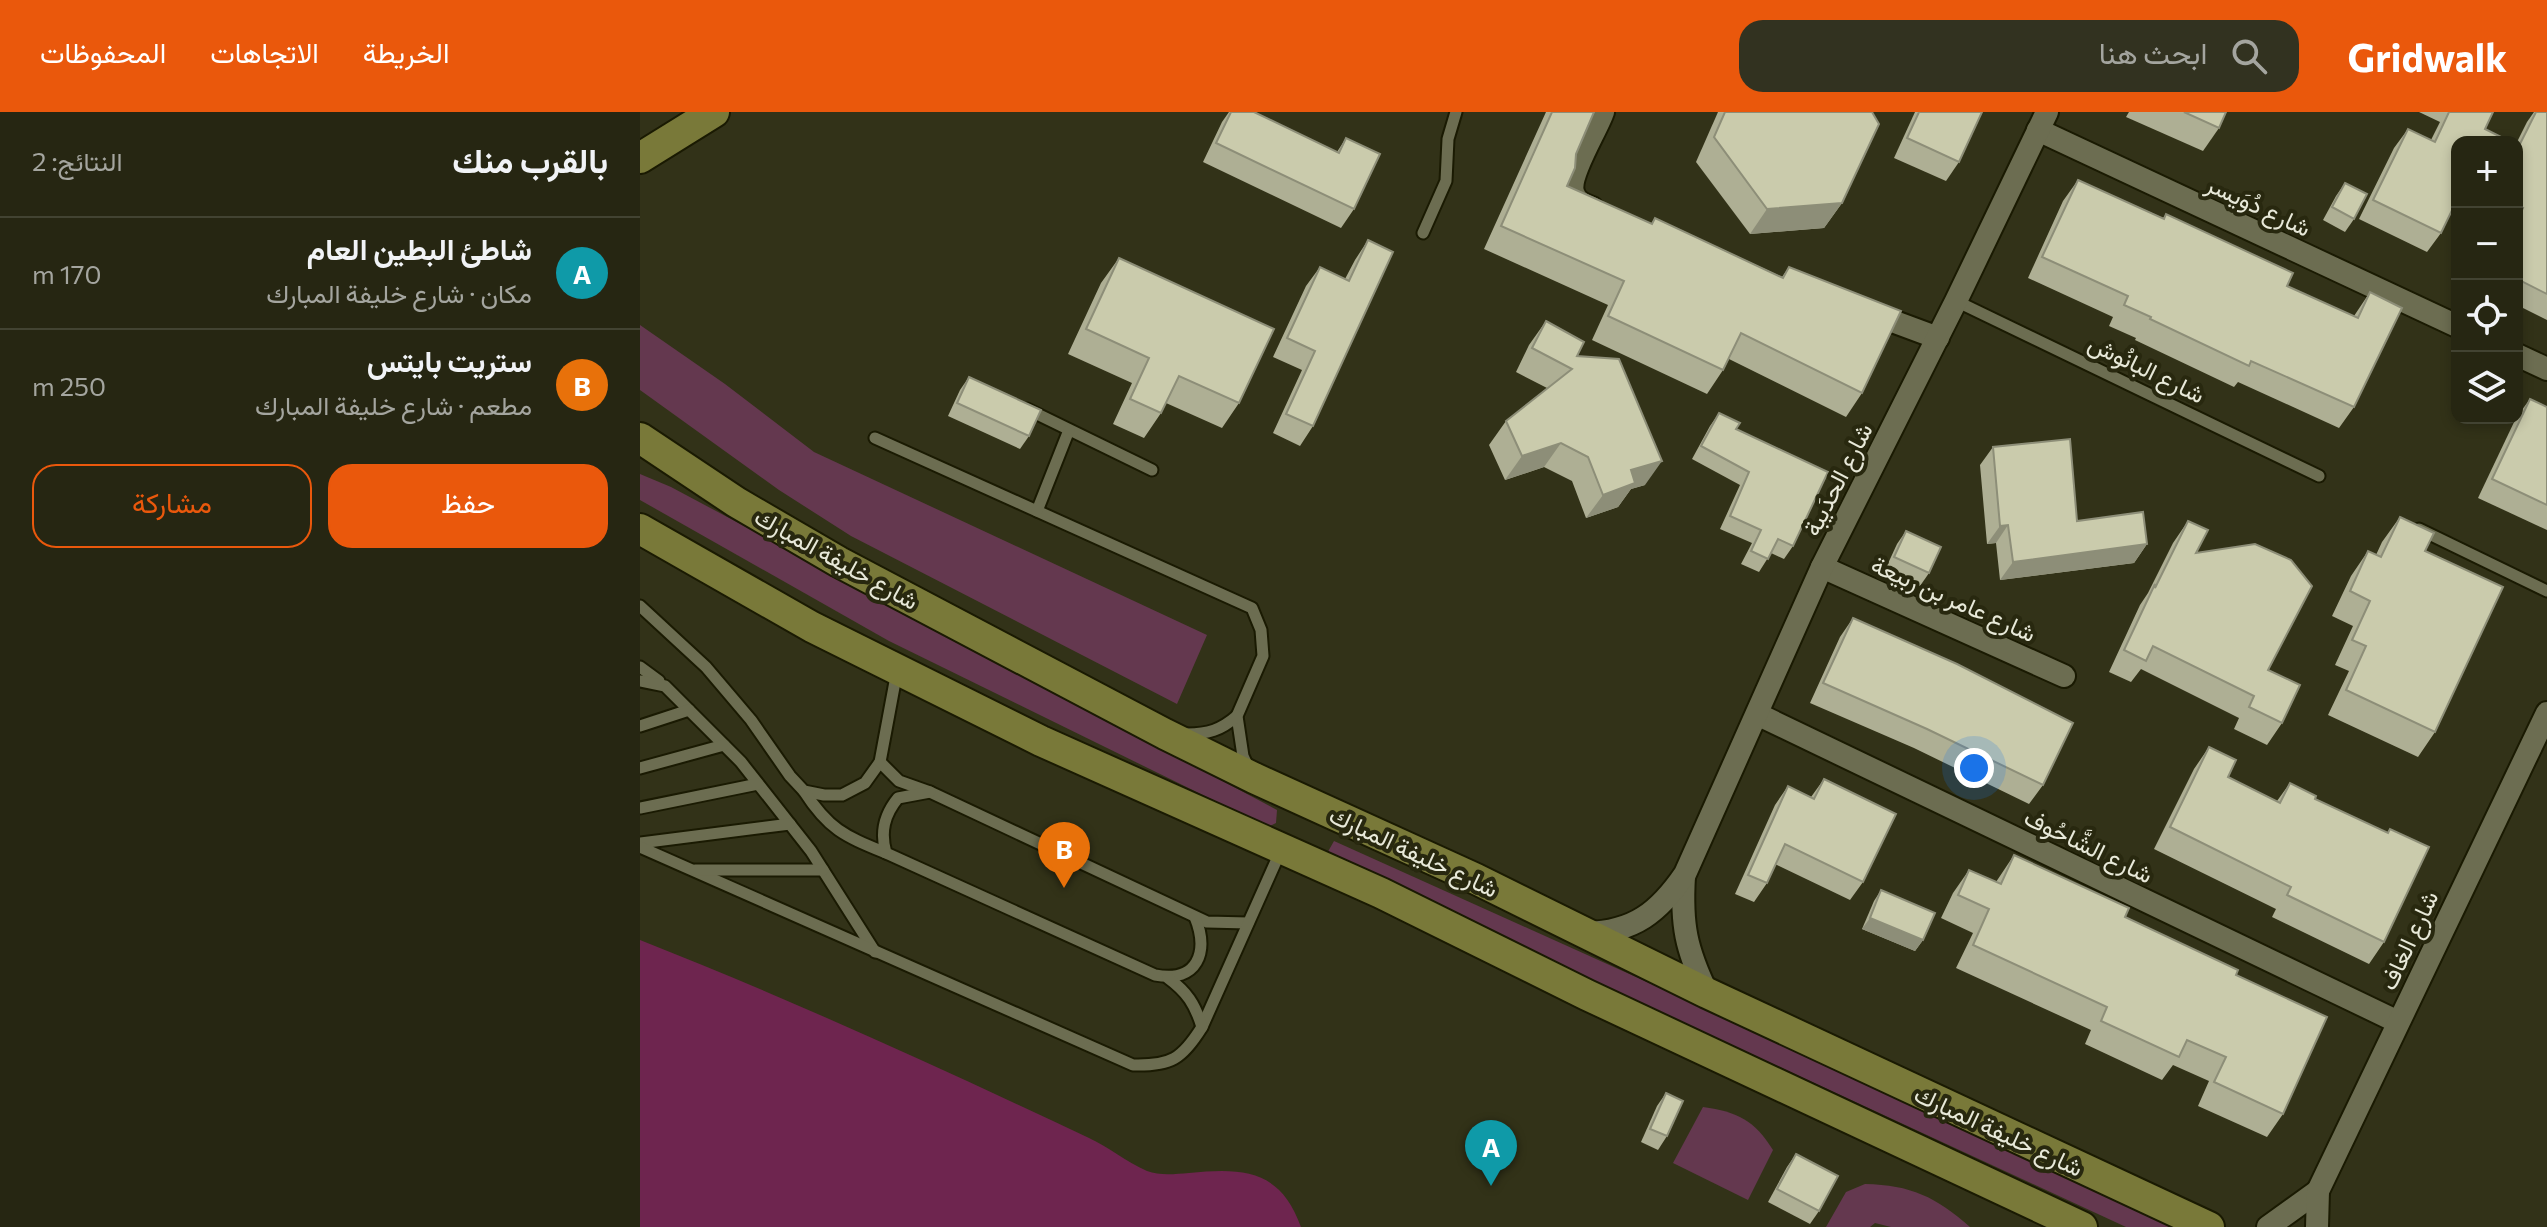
<!DOCTYPE html>
<html lang="ar">
<head>
<meta charset="utf-8">
<style>
	:root { --surface:#262612; --page:#323220; --text:#f1f3f6; --muted:#a4a59f; --line:#424332; --accent:#ea580c }
	body { margin:0; font-family:Commissioner,Vazirmatn,sans-serif; background:var(--page); color:var(--text); direction:rtl }
	.controls { position:absolute; right:24px; top:24px; display:grid; overflow:hidden; border-radius:16px; box-shadow:0 4px 12px #0003 }
	.controls button { width:72px; height:72px; display:grid; place-items:center; padding:0; border:0; border-bottom:2px solid var(--line); background:var(--surface); color:var(--text); font:40px sans-serif }
	.you { position:absolute; left:1334px; top:656px; width:28px; height:28px; margin:-20px; border:6px solid #fff; border-radius:50%; background:#1a73e8; box-shadow:0 0 0 12px #1a73e833 }
	.badge { display:grid; place-items:center; width:52px; height:52px; border-radius:50%; background:var(--accent); color:#fff; font-size:26px; font-weight:700 }
	.pin { position:absolute; translate:-50% -66px; filter:drop-shadow(0 2px 4px #0008) }
	.pin::after { content:''; position:absolute; top:42px; width:28px; height:24px; background:inherit; clip-path:polygon(0 0,100% 0,50% 100%) }
	.list { margin:0; padding:0; list-style:none }
	h2 { display:flex; justify-content:space-between; align-items:center; height:104px; margin:0; padding:0 32px; font-size:34px }
	h2 small { font-size:26px; font-weight:400; color:var(--muted) }
	.list li { display:grid; grid-template-columns:52px 1fr auto; gap:24px; align-items:center; box-sizing:border-box; height:112px; padding:0 32px; border-top:2px solid var(--line) }
	.list b { display:block; font-size:30px; white-space:nowrap }
	.list p { margin:0; font-size:26px; white-space:nowrap; color:var(--muted) }
	.list em { font-size:26px; font-style:normal; color:var(--muted) }
	.actions { display:flex; gap:16px; padding:24px 32px }
	.actions a { flex:1; padding:18px 0; border:2px solid var(--accent); border-radius:24px; text-align:center; font-size:28px; color:var(--accent) }
	.actions .main { background:var(--accent); color:#fff }
	.icon { flex:none; width:44px; height:44px; fill:none; stroke:currentColor; stroke-width:2; stroke-linecap:round; stroke-linejoin:round }
	.map { position:relative; flex:none; width:1907px; height:1115px; overflow:hidden; direction:ltr }
	header { display:flex; align-items:center; gap:48px; box-sizing:border-box; height:112px; padding:0 40px; background:var(--accent); color:#fff }
	header strong { font-size:38px }
	nav { display:flex; gap:44px; margin-inline-start:auto; font-size:28px }
	.search { width:560px; height:72px; background:var(--page); display:flex; align-items:center; gap:20px; box-sizing:border-box; padding:0 28px; border-radius:24px; color:var(--muted); font-size:30px }
	main { display:flex }
	aside { flex:1; background:var(--surface) }
	.map>svg:first-child { display:block }
	.green { fill:#64384f }
	.water { fill:#6e254f }
	.lines { fill:none; stroke-linecap:round; stroke-linejoin:round }
	.lane-casing { stroke:#1a1a02; stroke-width:15 }
	.street-casing { stroke:#1a1a02; stroke-width:26 }
	.secondary-casing { stroke:#1a1a02; stroke-width:34 }
	.lane { stroke:#6c6d51; stroke-width:11 }
	.street { stroke:#6c6d51; stroke-width:22 }
	.secondary { stroke:#797939; stroke-width:30 }
	.wall { fill:#aeaf94 }
	.shaded-wall { fill:#8d8e78 }
	.building { fill:#cacbac; stroke:#8d8e78; stroke-width:2 }
	.labels { text-anchor:middle; dominant-baseline:central; stroke-width:8; stroke-linejoin:round; paint-order:stroke }
	.street-label { font-size:24px; fill:#e8e9d9; stroke:#28280f }
</style>
</head>
<body>
<header>
<strong>Gridwalk</strong>
<div class="search"><svg class="icon" aria-label="search" viewBox="0 0 24 24"><circle cx="10" cy="10" r="6"/><path d="M15 15l6 6"/></svg>ابحث هنا</div>
<nav><a>الخريطة</a><a>الاتجاهات</a><a>المحفوظات</a></nav>
</header>
<main>
<div class="map">
<svg width="1907" height="1115" viewBox="0 0 1907 1115">
	<rect width="100%" height="100%" fill="#323218"/>
	<g class="green">
		<path d="M0 213 85 272 174 340 567 523 537 592 211 424 139 378 0 278Z"/>
		<path d="M0 362 31 375 637 698 636 711 628 715 249 529 0 388Z"/>
		<path d="M694 729 1551 1115H1486L685 745Z"/>
		<path d="M1063 995C1098 1000 1114 1008 1133 1038L1108 1088 1033 1051Z"/>
		<path d="M1225 1072C1271 1073 1296 1085 1330 1115H1251L1235 1111 1230 1115H1186L1206 1080Z"/>
	</g>
	<path class="water" d="M0 828C152 888 301 956 449 1026 469 1035 486 1050 507 1059 520 1064 535 1062 549 1061 603 1056 640 1057 661 1115H0Z"/>
	<g class="lines">
		<g class="lane-casing">
			<g id="lane">
				<path d="M783 121 806 69 808 27 816 0"/>
				<path d="M1316 189 1679 364"/>
				<path d="M387 297 512 358"/>
				<path d="M235 326 612 496 621 518 623 544 597 604 603 644 609 657"/>
				<path d="M397 399 429 318"/>
				<path d="M1779 417 1907 479"/>
				<path d="M0 494 66 555 111 608 150 664 164 679 184 683H202L225 671 240 650 257 559"/>
				<path d="M0 555 19 569"/>
				<path d="M0 569 25 574 101 650 171 739 235 840"/>
				<path d="M0 614 49 598"/>
				<path d="M547 622C568 622 581 618 597 604"/>
				<path d="M240 650 259 669 290 680 567 810 608 811"/>
				<path d="M0 656 84 633"/>
				<path d="M164 679C189 718 205 724 246 741"/>
				<path d="M290 680 258 686C244 703 240 720 246 741L515 863C558 871 569 840 555 805"/>
				<path d="M0 696 118 672"/>
				<path d="M0 731 150 712"/>
				<path d="M0 735 493 953C531 954 542 947 562 915L641 738"/>
				<path d="M55 758H183"/>
				<path d="M528 866C547 880 555 892 562 915"/>
			</g>
		</g>
		<g class="street-casing">
			<g id="street">
				<path d="M1398 18 1817 214"/>
				<path d="M952 96C943 93 935 89 933 80 928 63 957 18 963 0"/>
				<path d="M1228 200 1298 226"/>
				<path d="M1877 243 1907 257"/>
				<path d="M1182 455 1424 564"/>
				<path d="M1117 602 1758 910"/>
				<path d="M1044 764C1041 813 1046 837 1067 881"/>
				<path d="M947 821C994 820 1019 800 1045 762L1182 455 1316 189 1407 0"/>
				<path d="M1628 1115 1678 1079"/>
				<path d="M1677 1115 1678 1079 1907 601"/>
			</g>
		</g>
		<g class="secondary-casing">
			<g id="secondary">
				<path d="M0 46 74 0"/>
				<path d="M0 326 96 390 199 450 525 622 614 666 836 767 1067 881 1569 1115"/>
				<path d="M0 417 172 515 401 629 741 781 947 883 1442 1115"/>
			</g>
		</g>
		<use href="#lane" class="lane"/>
		<use href="#street" class="street"/>
		<use href="#secondary" class="secondary"/>
	</g>
	<g class="wall">
		<path d="M589 0H614L697 40 706 26 714 97 701 116 563 50 582 10Z"/>
		<path d="M906 0H954L936 42 927 74 1011 112 1015 106 1142 165 1149 155 1222 281 1206 305 1089 247 1083 258 1067 282 952 228 968 193 844 137Z"/>
		<path d="M1078 0H1232L1202 91 1184 116 1110 122 1056 50Z"/>
		<path d="M1275 0H1342L1319 50 1306 69 1254 46Z"/>
		<path d="M1489 0H1586L1579 16 1563 39 1486 5Z"/>
		<path d="M1779 0H1853L1817 30V90H1816L1801 121 1787 140 1719 107 1754 36 1768 17 1791 28 1800 10Z"/>
		<path d="M1894 0H1907V208L1877 193V30L1887 10Z"/>
		<path d="M1438 68 1523 106 1526 102 1647 174 1714 204 1730 180 1714 295 1699 316 1598 270 1594 275 1495 228 1496 226 1469 214 1473 205 1388 166 1423 89Z"/>
		<path d="M1705 71 1714 107 1705 120 1683 108 1696 84Z"/>
		<path d="M728 128 673 314 660 334 633 321 662 258 633 245 666 174 680 155 705 167 715 148Z"/>
		<path d="M479 146 599 291 582 316 526 291 521 301 504 326 473 312 492 271 428 242 461 171Z"/>
		<path d="M906 209 937 244 1005 373 991 377 978 395 946 406 932 369 904 355 865 368 849 333 866 309 907 276 876 260 889 233Z"/>
		<path d="M329 265 389 324 380 337 308 304 320 278Z"/>
		<path d="M1890 287 1907 295V418L1838 386 1876 306Z"/>
		<path d="M1079 301 1096 317 1153 434 1144 447 1131 441 1119 460 1101 452 1112 431 1080 417 1100 373 1052 347 1070 314Z"/>
		<path d="M1353 335 1437 409 1507 432 1494 451 1360 468 1356 431 1347 432 1340 353Z"/>
		<path d="M1760 405 1785 439 1795 620 1778 645 1688 603 1709 559 1695 553 1713 514 1692 504 1711 464 1728 439 1736 443 1742 430Z"/>
		<path d="M1548 409 1556 441 1628 558 1642 611 1627 633 1594 617 1599 606 1501 557 1491 570 1469 560 1500 493 1508 481 1533 431Z"/>
		<path d="M1266 419 1289 461 1280 474 1245 458 1257 432Z"/>
		<path d="M1213 506 1403 673 1389 692 1274 636 1170 591 1200 525Z"/>
		<path d="M1569 635 1588 665 1637 689 1650 671 1675 687 1747 721 1750 717 1744 830 1729 852 1632 805 1636 797 1514 737 1554 657Z"/>
		<path d="M1184 667 1223 770 1210 788 1135 752 1127 771 1114 790 1095 782 1135 693 1148 674 1171 685Z"/>
		<path d="M1374 743 1485 805 1596 863 1643 1002 1627 1025 1558 994 1569 969 1533 953 1522 968 1445 932 1451 918 1316 856 1333 821 1301 806 1313 781 1329 758 1356 770Z"/>
		<path d="M1241 778 1283 828 1275 839 1222 817 1234 789Z"/>
		<path d="M1026 981 1027 1024 1018 1038 1001 1030 1017 994Z"/>
		<path d="M1156 1042 1179 1099 1170 1112 1128 1090 1147 1055Z"/>
	</g>
	<g class="shaded-wall">
		<path d="M1202 91 1184 116 1110 122 1127 97Z"/>
		<path d="M921 331 904 355 865 368 882 344Z"/>
		<path d="M1022 349 1005 373 991 377 978 395 946 406 963 383 991 358Z"/>
		<path d="M1368 413 1356 431 1347 432 1360 414Z"/>
		<path d="M1507 432 1494 451 1360 468 1373 450Z"/>
		<path d="M1230 806 1283 828 1275 839 1222 817Z"/>
	</g>
	<g class="building">
		<path d="M591 0H614L699 41 706 26 740 42 714 97 576 31Z"/>
		<path d="M912 0H954L936 42 935 56 927 74 1012 112 1015 106 1143 166 1149 155 1261 199 1222 281 1101 221 1083 258 968 204 984 169 861 114Z"/>
		<path d="M1085 0H1232L1239 12 1202 91 1127 97 1074 25Z"/>
		<path d="M1279 0H1342L1319 50 1267 26Z"/>
		<path d="M1544 0H1586L1579 16Z"/>
		<path d="M1809 0H1853L1845 17 1871 30H1817V88L1801 121 1733 88 1768 17 1795 30Z"/>
		<path d="M1896 0H1907V182L1877 167V108L1883 96 1877 93V33L1879 34Z"/>
		<path d="M1438 68 1524 107 1526 102 1653 161 1647 174 1718 206 1730 180 1762 196 1714 295 1611 249 1609 254 1510 207 1511 205 1484 193 1488 184 1402 145Z"/>
		<path d="M1705 71 1727 82 1714 107 1692 95Z"/>
		<path d="M728 128 753 140 673 314 646 302 675 239 647 226 680 155 709 169Z"/>
		<path d="M479 146 634 217 599 291 539 264 521 301 490 287 509 246 446 217Z"/>
		<path d="M906 209 944 230 937 244 979 247 1022 349 991 358 995 371 963 383 948 345 921 331 882 344 866 309 932 257 892 236Z"/>
		<path d="M329 265 401 298 389 324 317 291Z"/>
		<path d="M1890 287 1907 295V393L1852 367Z"/>
		<path d="M1079 301 1100 311 1096 317 1188 360 1153 434 1138 427 1128 447 1111 439 1121 418 1090 404 1109 360 1061 334Z"/>
		<path d="M1430 327 1437 409 1503 400 1507 432 1373 450 1368 413 1360 414 1353 335Z"/>
		<path d="M1760 405 1794 421 1785 439 1863 475 1795 620 1706 578 1726 534 1712 528 1730 489 1710 479 1728 439 1741 445Z"/>
		<path d="M1548 409 1568 418 1556 441 1615 432 1651 448 1672 474 1628 558 1660 573 1642 611 1609 595 1614 584 1513 534 1506 549 1484 538 1515 472V476Z"/>
		<path d="M1266 419 1301 435 1289 461 1254 445Z"/>
		<path d="M1213 506 1317 552 1433 611 1403 673 1287 617 1183 571Z"/>
		<path d="M1569 635 1596 648 1588 665 1640 691 1650 671 1676 684 1675 687 1748 721 1750 717 1789 735 1744 830 1647 783 1651 775 1530 715Z"/>
		<path d="M1184 667 1256 702 1223 770 1145 732 1127 771 1108 763 1148 674 1174 687Z"/>
		<path d="M1374 743 1489 796 1485 805 1598 858 1596 863 1687 905 1643 1002 1574 970 1586 945 1547 928 1539 945 1461 909 1467 895 1333 833 1349 797 1318 783 1329 758 1361 772Z"/>
		<path d="M1241 778 1295 801 1283 828 1230 806Z"/>
		<path d="M1026 981 1043 989 1027 1024 1010 1017Z"/>
		<path d="M1156 1042 1198 1064 1179 1099 1137 1077Z"/>
	</g>
	<g class="labels">
		<g class="street-label">
			<text transform="translate(1619 93) rotate(25)">شارع دُوَيسر</text>
			<text transform="translate(1507 256) rotate(26)">شارع البانُوش</text>
			<text transform="translate(1197 367) rotate(-63)">شارع الحدَيبة</text>
			<text transform="translate(197 446) rotate(29)">شارع خليفة المبارك</text>
			<text transform="translate(1314 486) rotate(24)">شارع عامر بن ربيعة</text>
			<text transform="translate(1449 733) rotate(26)">شارع الشَّاحُوف</text>
			<text transform="translate(774 739) rotate(25)">شارع خليفة المبارك</text>
			<text transform="translate(1768 828) rotate(-65)">شارع الغاف</text>
			<text transform="translate(1359 1018) rotate(25)">شارع خليفة المبارك</text>
		</g>
	</g>
</svg>
<div class="controls">
<button>+</button>
<button>−</button>
<button><svg class="icon" aria-label="locate" viewBox="0 0 24 24"><circle cx="12" cy="12" r="6"/><path d="M12 2v4M12 18v4M2 12h4M18 12h4"/></svg></button>
<button><svg class="icon" aria-label="layers" viewBox="0 0 24 24"><path d="M12 4l9 5-9 5-9-5zM3 14l9 5 9-5"/></svg></button>
</div>
<div class="you"></div>
<div class="pin badge" style="left:851px;top:1074px;background:#0f9aa8">A</div>
<div class="pin badge" style="left:424px;top:776px;background:#e8710a">B</div>
</div>
<aside>
<h2>بالقرب منك<small>النتائج: 2</small></h2>
<ul class="list">
<li><span class="badge" style="background:#0f9aa8">A</span><div><b>شاطئ البطين العام</b><p>مكان · شارع خليفة المبارك</p></div><em>170 m</em></li>
<li><span class="badge" style="background:#e8710a">B</span><div><b>ستريت بايتس</b><p>مطعم · شارع خليفة المبارك</p></div><em>250 m</em></li>
</ul>
<div class="actions"><a class="main">حفظ</a><a>مشاركة</a></div>
</aside>
</main>
</body>
</html>
